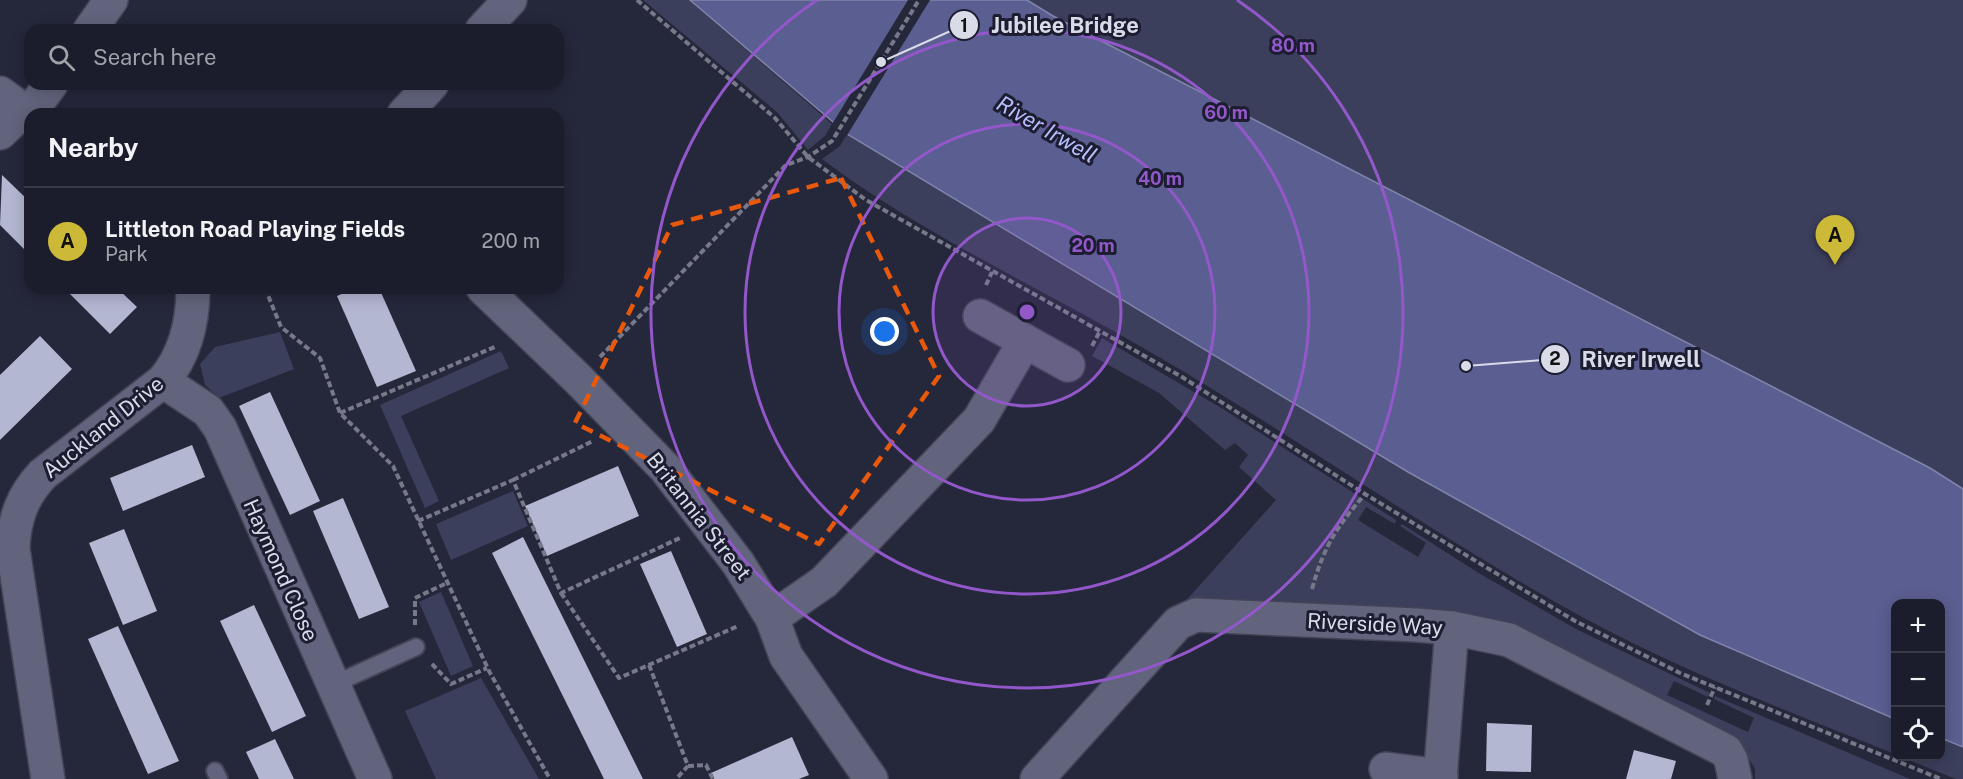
<!DOCTYPE html>
<html lang="en">
<head>
<meta charset="utf-8">
<style>
	:root { --surface:#1c1d2c; --page:#252634; --text:#f1f3f6; --muted:#a0a2a9; --line:#3a3b48; --accent:#cdb938 }
	body { margin:0; font-family:"Public Sans",sans-serif; background:var(--page); color:var(--text) }
	.controls { position:absolute; right:18px; bottom:18px; display:grid; overflow:hidden; border-radius:12px; box-shadow:0 3px 15px #0003 }
	.controls button { width:54px; height:54px; display:grid; place-items:center; padding:0; border:0; border-bottom:2px solid var(--line); background:var(--surface); color:var(--text); font:30px sans-serif }
	.you { position:absolute; left:885px; top:332px; width:21px; height:21px; margin:-15px; border:4px solid #fff; border-radius:50%; background:#1a73e8; box-shadow:0 0 0 9px #1a73e833 }
	.badge { display:grid; place-items:center; width:39px; height:39px; border-radius:50%; background:var(--accent); color:#111; font-size:20px; font-weight:700 }
	.pin { position:absolute; translate:-50% -50px; filter:drop-shadow(0 2px 3px #0008) }
	.pin::after { content:''; position:absolute; top:32px; width:21px; height:18px; background:inherit; clip-path:polygon(0 0,100% 0,50% 100%) }
	.list { margin:0; padding:0; list-style:none }
	h2 { display:flex; justify-content:space-between; align-items:center; height:78px; margin:0; padding:0 24px; font-size:26px }
	h2 small { font-size:20px; font-weight:400; color:var(--muted) }
	.list li { display:grid; grid-template-columns:39px 1fr auto; gap:18px; align-items:center; box-sizing:border-box; height:108px; padding:0 24px; border-top:2px solid var(--line) }
	.list b { display:block; font-size:22px; white-space:nowrap }
	.list p { margin:0; font-size:20px; white-space:nowrap; color:var(--muted) }
	.list em { font-size:20px; font-style:normal; color:var(--muted) }
	.icon { flex:none; width:33px; height:33px; fill:none; stroke:currentColor; stroke-width:2; stroke-linecap:round; stroke-linejoin:round }
	.map { position:relative; flex:none; width:1963px; height:779px; overflow:hidden }
	.search { position:absolute; background:var(--surface); box-shadow:0 3px 15px #0003; left:24px; top:24px; width:540px; height:66px; display:flex; align-items:center; gap:15px; box-sizing:border-box; padding:0 21px; border-radius:18px; color:var(--muted); font-size:22px }
	.panel { position:absolute; background:var(--surface); box-shadow:0 3px 15px #0003; left:24px; top:108px; width:540px; height:186px; border-radius:18px }
	.map>svg:first-child { display:block }
	.green { fill:#3c3f5c }
	.water { fill:#5b5e90; stroke:#8184ab; stroke-width:1.5 }
	.pier { fill:#25273b }
	.building { fill:#b4b7d2 }
	.lines { fill:none; stroke-linecap:round; stroke-linejoin:round }
	.lane-casing { stroke:#444456; stroke-width:20 }
	.street-casing { stroke:#444456; stroke-width:36 }
	.path { stroke:#77798a; stroke-width:4; stroke-dasharray:6 3; stroke-linecap:butt }
	.lane { stroke:#61647c; stroke-width:16 }
	.street { stroke:#61647c; stroke-width:33 }
	.marked { fill:none; stroke:#e8590c; stroke-width:4.5; stroke-dasharray:12 8; stroke-linejoin:round }
	.ring { fill:none; stroke:#9258ca; stroke-width:3 }
	.labels { text-anchor:middle; dominant-baseline:central; stroke-width:6; stroke-linejoin:round; paint-order:stroke }
	.street-label { font-size:21px; fill:#d9dbe9; stroke:#1c1d31 }
	.water-label { font-size:22px; font-style:italic; fill:#b8befc; stroke:#1c1d31 }
	.centre { fill:#9258ca; stroke:#1c1d31; stroke-width:3 }
	.ring-label { font-size:18px; text-anchor:middle; font-weight:bold; fill:#9258ca; stroke:#1c1d31; stroke-width:6; stroke-linejoin:round; paint-order:stroke }
	.leader { fill:none; stroke:#d9dbe9; stroke-width:2 }
	.callout-dot { fill:#d9dbe9; stroke:#1c1d31; stroke-width:2 }
	.mark-label { font-size:18px; text-anchor:middle; font-weight:bold; fill:#111 }
	.callout-label { font-size:22px; text-anchor:middle; font-weight:bold; fill:#d9dbe9; stroke:#1c1d31; stroke-width:6; stroke-linejoin:round; paint-order:stroke }
</style>
</head>
<body>
<div class="map">
<svg width="1963" height="779" viewBox="0 0 1963 779">
	<rect width="100%" height="100%" fill="#25273b"/>
	<g class="green">
		<path d="M643 0H689L832 124 825 136 808 150 777 112Z"/>
		<path d="M1027 0H1963V489L1930 468 1053 16Z"/>
		<path d="M847 134 1408 472 1700 635 1895 719V754C1790 712 1684 672 1584 618 1436 537 1298 438 1152 353 1042 288 924 236 822 159L840 146Z"/>
		<path d="M280 332 294 369 219 398 205 385 200 364 215 347Z"/>
		<path d="M1102 338 1223 409 1396 520 1395 524 1366 507 1358 520 1418 557 1426 543 1400 526 1402 524 1477 572 1576 629 1710 693 1708 697 1674 681 1667 695 1748 732 1754 718 1714 699 1715 696 1910 779H1755V769L1735 736 1515 629 1437 612 1296 602 1183 604 1276 500 1239 467 1248 455 1235 443 1225 450 1159 393 1092 356Z"/>
		<path d="M501 351 509 368 401 416 439 501 425 508 380 405Z"/>
		<path d="M513 491 528 526 451 560 436 524Z"/>
		<path d="M441 592 473 666 451 676 419 602Z"/>
		<path d="M481 678 539 779H436L405 711Z"/>
		<path d="M1941 738 1963 747V779H1956L1901 757 1940 756Z"/>
	</g>
	<path class="water" d="M690 0H1027L1053 16 1930 468 1963 489V747L1941 738 1940 604H1896L1895 719 1700 635 1408 472 847 134Z"/>
	<path class="pier" d="M908 0H930L846 137 831 126Z"/>
	<g class="building">
		<path d="M2 175 30 202V255L0 225Z"/>
		<path d="M64 288H117L137 307 110 334Z"/>
		<path d="M355 288H379L416 371 377 387 337 296Z"/>
		<path d="M40 336 72 369 0 440V375Z"/>
		<path d="M270 392 320 501 290 515 239 406Z"/>
		<path d="M192 445 205 477 123 511 110 478Z"/>
		<path d="M618 466 639 516 547 556 525 506Z"/>
		<path d="M343 498 389 607 359 619 313 511Z"/>
		<path d="M124 529 157 611 123 625 89 543Z"/>
		<path d="M523 537 643 779H604L492 553Z"/>
		<path d="M671 551 707 634 677 647 640 564Z"/>
		<path d="M254 605 306 716 272 732 220 621Z"/>
		<path d="M118 626 179 761 148 774 88 639Z"/>
		<path d="M1487 723 1532 725 1531 772 1486 771Z"/>
		<path d="M792 737 809 775 799 779H714L711 773Z"/>
		<path d="M275 739 294 779H259L246 752Z"/>
		<path d="M1634 750 1676 761 1671 779H1626Z"/>
	</g>
	<g class="lines">
		<g class="lane-casing">
			<g id="lane">
				<path d="M332 685 416 647"/>
				<path d="M215 771 219 779"/>
			</g>
		</g>
		<g class="street-casing">
			<g id="street">
				<path d="M90 30 111 0"/>
				<path d="M482 30 510 0"/>
				<path d="M0 93 30 115"/>
				<path d="M29 114 51 84"/>
				<path d="M404 114 432 84"/>
				<path d="M0 133 24 110"/>
				<path d="M483 288 578 379 665 468 738 563 772 618 786 656 871 779"/>
				<path d="M980 316 1068 365"/>
				<path d="M163 381 208 411 220 428 375 779"/>
				<path d="M772 618 824 582 979 420 1025 341"/>
				<path d="M1386 769 1441 776"/>
				<path d="M48 779 13 549C14 519 22 496 43 474L163 381C186 354 193 322 193 288"/>
				<path d="M1037 779 1178 623 1196 615 1416 625 1452 628 1509 640 1726 751 1731 760 1735 779"/>
				<path d="M1440 779 1452 628"/>
			</g>
		</g>
		<g class="path">
			<path d="M637 0 775 118 808 157 866 200 1182 377 1365 494 1575 621 1680 673 1941 779"/>
			<path d="M986 285 992 272"/>
			<path d="M265 288 281 327 320 358 340 413 393 466 489 671 550 779"/>
			<path d="M1092 346 1100 331"/>
			<path d="M600 357 786 165 808 157 832 141 919 0"/>
			<path d="M340 413 497 346"/>
			<path d="M513 480 593 441"/>
			<path d="M418 521 513 480 561 593 680 538"/>
			<path d="M1312 589C1324 546 1336 528 1365 494"/>
			<path d="M561 593 619 678 738 626"/>
			<path d="M415 625V598L447 583"/>
			<path d="M432 664 451 684 487 668"/>
			<path d="M649 665 688 766 676 779"/>
			<path d="M1707 705 1715 687"/>
			<path d="M688 766 706 765 713 779"/>
		</g>
		<use href="#lane" class="lane"/>
		<use href="#street" class="street"/>
	</g>
	<path class="marked" d="M841 178 939 376 819 544 575 423 672 225Z"/>
	<circle cx="1027" cy="312" r="94" fill="#9258ca" fill-opacity=".12"/>
	<g class="ring">
		<circle cx="1027" cy="312" r="94"/>
		<circle cx="1027" cy="312" r="188"/>
		<circle cx="1027" cy="312" r="282"/>
		<path d="M1237 0A376 376 0 1 1 817 0"/>
	</g>
	<g class="labels">
		<g class="street-label">
			<text transform="translate(103 427) rotate(-39)">Auckland Drive</text>
			<text transform="translate(699 516) rotate(52)">Britannia Street</text>
			<text transform="translate(281 570) rotate(66)">Haymond Close</text>
			<text transform="translate(1375 624) rotate(3)">Riverside Way</text>
		</g>
		<g class="water-label">
			<text transform="translate(1047 129) rotate(30)">River Irwell</text>
		</g>
	</g>
	<circle cx="1027" cy="312" r="9" class="centre"/>
	<g class="ring-label">
		<text x="1293" y="52">80 m</text>
		<text x="1226" y="119">60 m</text>
		<text x="1160" y="185">40 m</text>
		<text x="1093" y="252">20 m</text>
	</g>
	<path class="leader" d="M881 62L964 25M1466 366L1555 359"/>
	<g class="callout-dot">
		<circle cx="881" cy="62" r="6"/>
		<circle cx="1466" cy="366" r="6"/>
		<circle cx="964" cy="25" r="15"/>
		<circle cx="1555" cy="359" r="15"/>
	</g>
	<g class="mark-label">
		<text x="964" y="32">1</text>
		<text x="1555" y="365">2</text>
	</g>
	<g class="callout-label">
		<text x="1065" y="33">Jubilee Bridge</text>
		<text x="1641" y="367">River Irwell</text>
	</g>
</svg>
<div class="controls">
<button>+</button>
<button>−</button>
<button><svg class="icon" aria-label="locate" viewBox="0 0 24 24"><circle cx="12" cy="12" r="6"/><path d="M12 2v4M12 18v4M2 12h4M18 12h4"/></svg></button>
</div>
<div class="you"></div>
<div class="pin badge" style="left:1835px;top:265px">A</div>
<div class="search"><svg class="icon" aria-label="search" viewBox="0 0 24 24"><circle cx="10" cy="10" r="6"/><path d="M15 15l6 6"/></svg>Search here</div>
<section class="panel">
<h2>Nearby<small></small></h2>
<ul class="list">
<li><span class="badge">A</span><div><b>Littleton Road Playing Fields</b><p>Park</p></div><em>200 m</em></li>
</ul>
</section>
</div>
</body>
</html>
